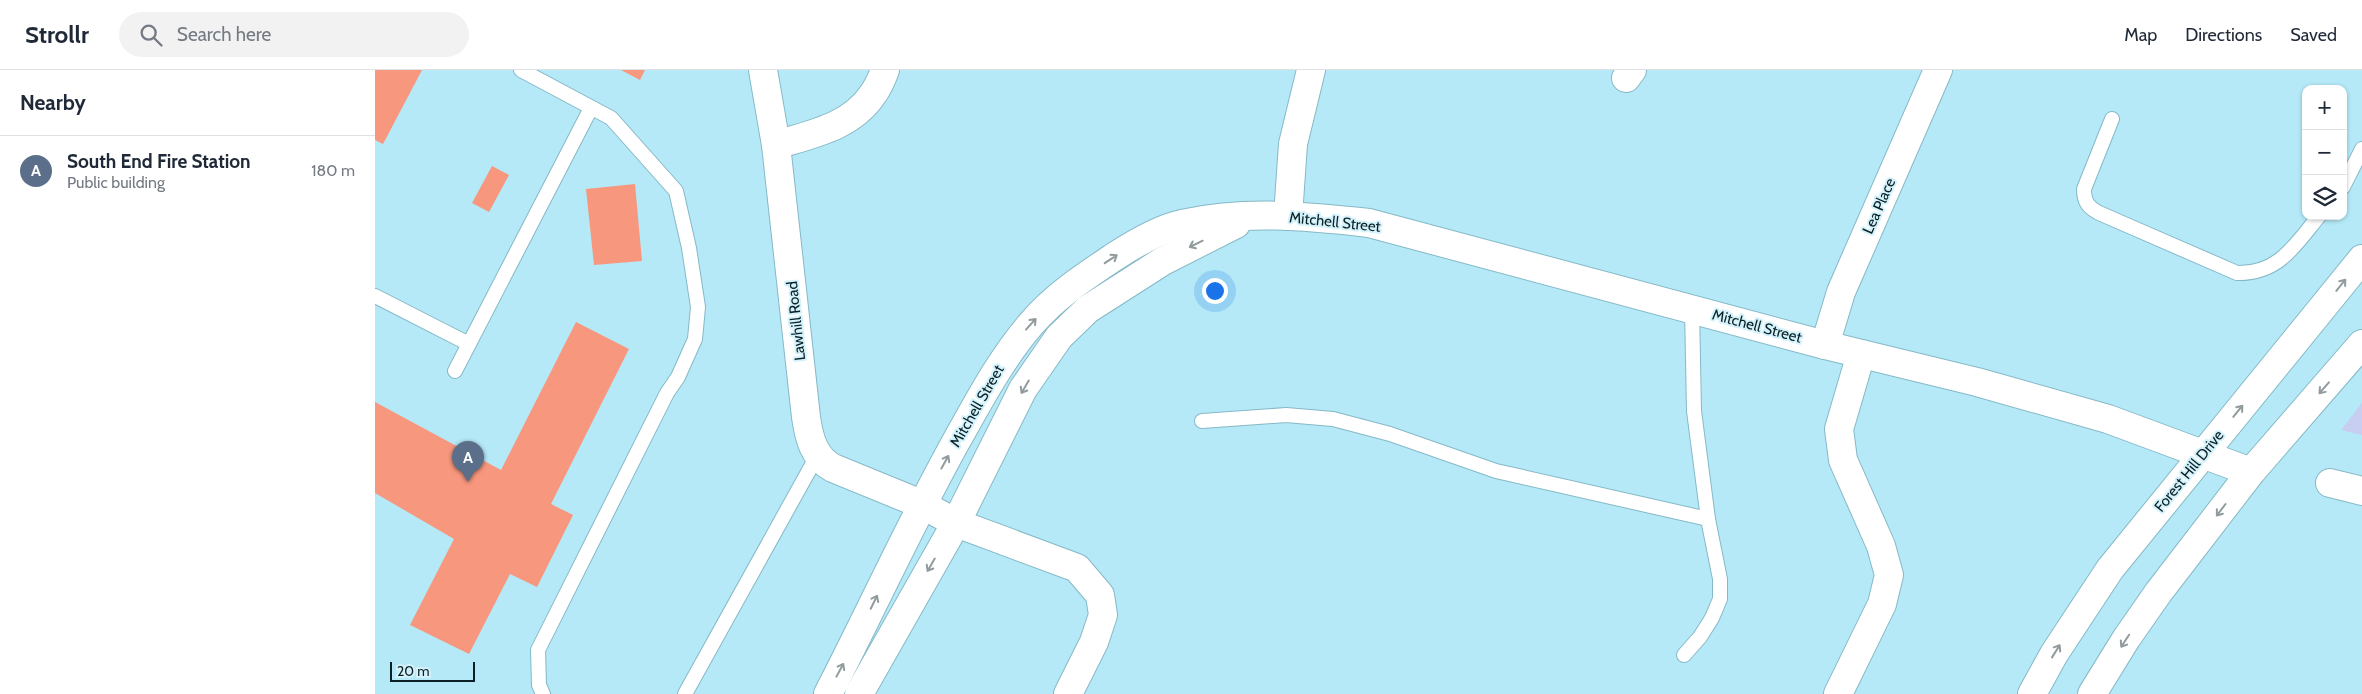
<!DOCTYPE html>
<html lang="en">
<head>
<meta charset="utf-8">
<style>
	:root { --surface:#fff; --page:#f2f2f3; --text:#1f2937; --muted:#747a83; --line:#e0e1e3; --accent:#0b8043 }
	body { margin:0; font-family:Cabin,sans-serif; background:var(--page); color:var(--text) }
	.controls { position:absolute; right:15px; top:15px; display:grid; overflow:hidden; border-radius:10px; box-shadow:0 1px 4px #0004 }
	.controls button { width:45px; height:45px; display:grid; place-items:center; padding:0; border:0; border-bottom:1px solid var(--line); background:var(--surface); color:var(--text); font:25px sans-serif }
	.scale { position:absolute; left:15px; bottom:12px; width:85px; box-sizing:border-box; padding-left:5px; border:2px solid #0b2025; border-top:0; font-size:14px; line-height:18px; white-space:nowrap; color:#0b2025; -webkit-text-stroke:4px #d4f2fb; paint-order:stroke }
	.you { position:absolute; left:839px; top:220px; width:18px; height:18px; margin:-12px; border:4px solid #fff; border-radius:50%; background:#1a73e8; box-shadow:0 0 0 8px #1a73e833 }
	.badge { display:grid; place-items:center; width:32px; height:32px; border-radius:50%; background:var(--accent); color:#fff; font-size:16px; font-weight:700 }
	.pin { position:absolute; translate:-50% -41px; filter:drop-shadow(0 1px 2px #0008) }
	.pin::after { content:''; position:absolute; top:26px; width:18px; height:15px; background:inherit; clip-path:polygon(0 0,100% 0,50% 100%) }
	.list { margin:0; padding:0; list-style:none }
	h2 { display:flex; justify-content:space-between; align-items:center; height:65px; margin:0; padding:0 20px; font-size:21px }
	h2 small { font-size:16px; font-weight:400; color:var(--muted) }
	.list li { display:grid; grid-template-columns:32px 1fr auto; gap:15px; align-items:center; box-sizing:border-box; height:70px; padding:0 20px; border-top:1px solid var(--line) }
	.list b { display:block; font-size:19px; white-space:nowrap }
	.list p { margin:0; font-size:16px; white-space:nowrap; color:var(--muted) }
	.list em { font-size:16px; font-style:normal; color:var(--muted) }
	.icon { flex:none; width:28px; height:28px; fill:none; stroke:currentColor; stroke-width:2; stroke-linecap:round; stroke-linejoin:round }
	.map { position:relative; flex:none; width:1987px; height:624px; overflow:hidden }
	header { display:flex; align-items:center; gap:30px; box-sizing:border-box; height:70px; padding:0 25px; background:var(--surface); border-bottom:1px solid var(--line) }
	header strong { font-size:24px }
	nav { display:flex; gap:28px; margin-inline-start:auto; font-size:18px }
	.search { width:350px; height:45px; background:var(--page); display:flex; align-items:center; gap:12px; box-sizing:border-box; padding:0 18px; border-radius:28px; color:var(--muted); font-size:19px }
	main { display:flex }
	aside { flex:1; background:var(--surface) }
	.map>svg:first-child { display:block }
	.green { fill:#c7cef2 }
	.building { fill:#f7977d }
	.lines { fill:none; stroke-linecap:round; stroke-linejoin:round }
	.service-casing { stroke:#86b9c7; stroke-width:16 }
	.minor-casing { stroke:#86b9c7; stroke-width:30 }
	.tertiary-casing { stroke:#86b9c7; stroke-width:30 }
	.service { stroke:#fff; stroke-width:14 }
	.minor { stroke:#fff; stroke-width:28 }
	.tertiary { stroke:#fff; stroke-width:28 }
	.oneway { stroke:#919b9d }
	.labels { text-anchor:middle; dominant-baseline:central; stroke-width:4; stroke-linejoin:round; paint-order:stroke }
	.street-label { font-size:15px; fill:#0b2025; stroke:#d4f2fb }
</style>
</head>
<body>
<header>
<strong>Strollr</strong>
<div class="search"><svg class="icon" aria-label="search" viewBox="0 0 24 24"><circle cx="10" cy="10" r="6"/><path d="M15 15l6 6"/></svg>Search here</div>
<nav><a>Map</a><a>Directions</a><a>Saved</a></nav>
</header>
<main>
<aside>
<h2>Nearby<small></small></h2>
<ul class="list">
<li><span class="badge" style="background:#5c6f8a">A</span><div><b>South End Fire Station</b><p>Public building</p></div><em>180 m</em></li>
</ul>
</aside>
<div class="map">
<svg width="1987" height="624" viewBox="0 0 1987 624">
	<rect width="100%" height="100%" fill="#b5e9f7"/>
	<path class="green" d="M1987 333V365L1966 360Z"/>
	<g class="building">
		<path d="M0 0H47L8 74 0 70Z"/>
		<path d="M246 0H270L265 10Z"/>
		<path d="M117 96 134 105 114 142 97 133Z"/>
		<path d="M260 114 267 191 219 195 211 119Z"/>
		<path d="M201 252 254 279 176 434 198 445 162 517 135 504 94 584 35 555 79 469 0 423V332L126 400Z"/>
	</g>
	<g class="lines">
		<g class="service-casing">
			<g id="service">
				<path d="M146 0 236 48 301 121 314 178 323 237 320 269 303 307 292 323 163 580 164 615 168 624"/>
				<path d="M1737 49 1709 119C1709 132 1713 137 1724 143L1862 203C1904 204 1920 175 1944 146"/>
				<path d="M1968 117 1987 79"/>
				<path d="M0 226 94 274"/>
				<path d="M80 301 216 38"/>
				<path d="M827 351 911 345 958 349 1015 364 1121 401 1333 449"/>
				<path d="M1309 585 1325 567 1337 548 1345 529V509L1333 449 1319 341 1317 239"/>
				<path d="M310 624 442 386"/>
			</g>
		</g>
		<g class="minor-casing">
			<g id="minor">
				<path d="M388 0 401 75 431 347C434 368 439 388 458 398L546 434 581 453 702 498 725 525 728 545 719 572 693 624"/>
				<path d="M1251 8 1257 0"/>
				<path d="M401 75C437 64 476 57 498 24 503 17 507 8 510 0"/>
				<path d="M913 146 918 74 936 0"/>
				<path d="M1450 275 1466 222 1563 0"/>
				<path d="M1955 413 1987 421"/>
				<path d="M453 624C497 539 536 452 583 368 605 329 626 289 656 254 680 226 709 207 739 187 759 174 784 159 807 154 868 140 932 146 994 153L1450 275 1602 312 1733 349 1876 402"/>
				<path d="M484 624 581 453 648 319 684 267 713 239 788 191 861 154"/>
				<path d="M1463 624 1507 534 1514 505 1506 476 1468 390 1464 359 1486 284"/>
			</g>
		</g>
		<g class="tertiary-casing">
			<g id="tertiary">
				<path d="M1657 624 1679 584 1735 499 1987 189"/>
				<path d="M1717 624 1751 569 1783 523 1876 402 1987 274"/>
			</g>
		</g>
		<use href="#service" class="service"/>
		<use href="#minor" class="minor"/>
		<use href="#tertiary" class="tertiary"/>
	</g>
	<defs><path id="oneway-shaft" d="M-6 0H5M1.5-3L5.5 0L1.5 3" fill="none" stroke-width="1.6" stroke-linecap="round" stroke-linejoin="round" transform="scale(1.25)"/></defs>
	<g class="oneway">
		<use href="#oneway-shaft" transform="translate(821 174) rotate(154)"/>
		<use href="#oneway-shaft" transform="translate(736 189) rotate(-33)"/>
		<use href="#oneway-shaft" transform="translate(1966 215) rotate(-51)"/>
		<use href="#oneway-shaft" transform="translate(656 254) rotate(-48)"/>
		<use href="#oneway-shaft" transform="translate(650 317) rotate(120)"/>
		<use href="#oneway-shaft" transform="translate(1949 318) rotate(131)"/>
		<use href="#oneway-shaft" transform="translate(1863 341) rotate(-51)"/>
		<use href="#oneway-shaft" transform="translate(570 392) rotate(-61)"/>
		<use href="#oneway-shaft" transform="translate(1846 440) rotate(127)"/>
		<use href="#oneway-shaft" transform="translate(556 495) rotate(120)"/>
		<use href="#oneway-shaft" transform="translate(499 532) rotate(-64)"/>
		<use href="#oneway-shaft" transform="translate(1750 571) rotate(123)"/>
		<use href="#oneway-shaft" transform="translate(1681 581) rotate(-58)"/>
		<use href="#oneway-shaft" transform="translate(465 600) rotate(-62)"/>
	</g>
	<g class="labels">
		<g class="street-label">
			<text transform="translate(1504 136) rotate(-66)">Lea Place</text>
			<text transform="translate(960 152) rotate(6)">Mitchell Street</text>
			<text transform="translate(421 251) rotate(-96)">Lawhill Road</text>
			<text transform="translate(1382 256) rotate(15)">Mitchell Street</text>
			<text transform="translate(602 336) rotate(-60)">Mitchell Street</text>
			<text transform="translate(1814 401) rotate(-51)">Forest Hill Drive</text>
		</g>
	</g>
</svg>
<div class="controls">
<button>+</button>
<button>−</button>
<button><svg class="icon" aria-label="layers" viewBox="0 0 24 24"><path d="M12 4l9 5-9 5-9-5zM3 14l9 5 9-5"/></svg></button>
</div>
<div class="scale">20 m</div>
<div class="you"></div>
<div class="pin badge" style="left:93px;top:412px;background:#5c6f8a">A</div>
</div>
</main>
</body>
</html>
